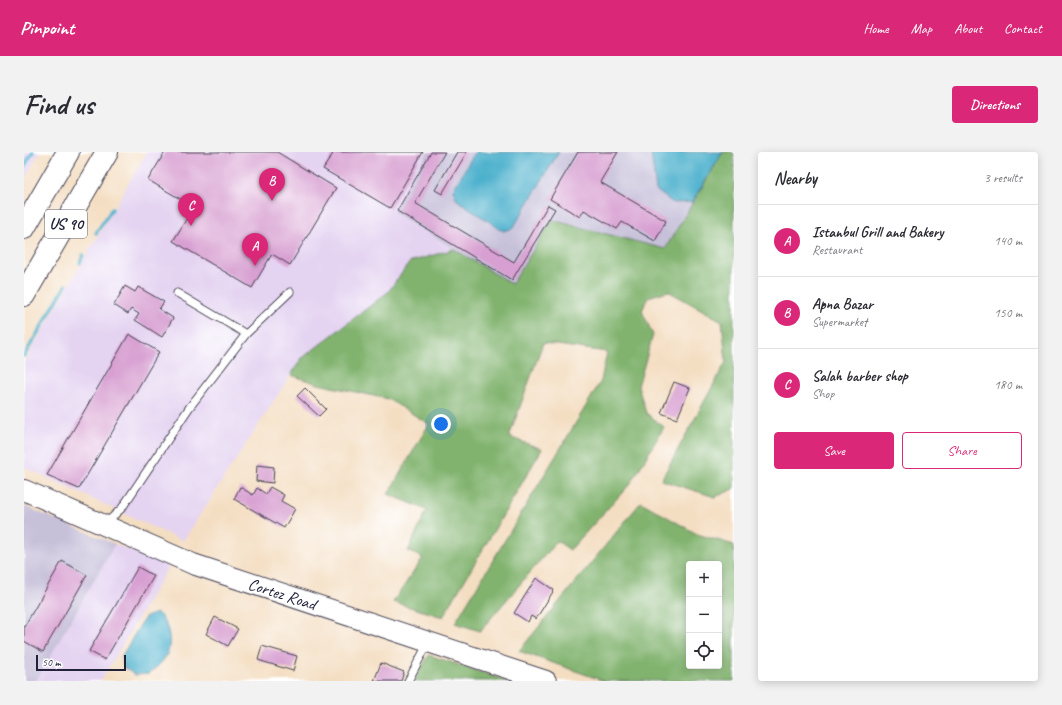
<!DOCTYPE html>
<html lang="en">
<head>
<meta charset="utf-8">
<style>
	:root { --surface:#fff; --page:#f2f2f3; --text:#2b2b33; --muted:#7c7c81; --line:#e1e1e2; --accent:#db2777 }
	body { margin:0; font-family:Caveat,sans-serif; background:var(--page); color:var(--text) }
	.controls { position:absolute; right:12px; bottom:12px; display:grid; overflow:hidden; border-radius:4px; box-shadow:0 2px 10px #0003 }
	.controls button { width:36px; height:36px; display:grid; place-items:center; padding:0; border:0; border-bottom:1px solid var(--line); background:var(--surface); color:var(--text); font:20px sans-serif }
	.scale { position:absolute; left:12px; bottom:10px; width:90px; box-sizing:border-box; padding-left:4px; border:2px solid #22223b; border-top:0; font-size:11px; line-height:14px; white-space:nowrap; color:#22223b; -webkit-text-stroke:3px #fff; paint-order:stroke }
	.you { position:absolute; left:417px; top:272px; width:14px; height:14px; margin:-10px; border:3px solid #fff; border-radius:50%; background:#1a73e8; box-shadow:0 0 0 6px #1a73e833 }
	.badge { display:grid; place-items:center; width:26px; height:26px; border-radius:50%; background:var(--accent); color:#fff; font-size:13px; font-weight:700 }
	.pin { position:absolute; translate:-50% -33px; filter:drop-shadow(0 1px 2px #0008) }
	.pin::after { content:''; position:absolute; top:21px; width:14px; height:12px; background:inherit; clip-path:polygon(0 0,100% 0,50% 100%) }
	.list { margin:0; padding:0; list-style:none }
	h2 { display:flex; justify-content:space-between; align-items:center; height:52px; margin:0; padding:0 16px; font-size:17px }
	h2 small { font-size:13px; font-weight:400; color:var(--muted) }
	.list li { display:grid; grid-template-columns:26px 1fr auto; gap:12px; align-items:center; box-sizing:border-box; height:72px; padding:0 16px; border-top:1px solid var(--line) }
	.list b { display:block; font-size:15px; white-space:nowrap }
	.list p { margin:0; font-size:13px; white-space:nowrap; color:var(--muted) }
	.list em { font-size:13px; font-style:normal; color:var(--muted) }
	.actions { display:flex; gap:8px; padding:12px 16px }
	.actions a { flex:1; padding:9px 0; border:1px solid var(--accent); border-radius:4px; text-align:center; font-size:14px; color:var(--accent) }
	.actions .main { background:var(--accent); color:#fff }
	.icon { flex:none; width:22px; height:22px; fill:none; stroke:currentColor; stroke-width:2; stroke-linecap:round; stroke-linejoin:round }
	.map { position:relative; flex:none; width:710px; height:529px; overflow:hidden; border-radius:4px }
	header { display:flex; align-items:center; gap:24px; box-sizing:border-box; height:56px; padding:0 20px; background:var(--accent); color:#fff }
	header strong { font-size:19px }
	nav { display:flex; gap:22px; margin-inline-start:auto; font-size:14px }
	.intro { display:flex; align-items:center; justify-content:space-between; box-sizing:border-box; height:96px; padding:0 24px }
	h1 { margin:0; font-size:28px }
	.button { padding:10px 18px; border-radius:4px; background:var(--accent); color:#fff; font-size:14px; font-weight:700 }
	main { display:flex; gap:24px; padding:0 24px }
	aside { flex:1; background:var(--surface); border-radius:4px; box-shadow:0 2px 10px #0003 }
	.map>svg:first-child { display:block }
	.built { fill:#e4d3f1 }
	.industrial { fill:#c6c0d9 }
	.forest { fill:#81b36e; stroke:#526a54; fill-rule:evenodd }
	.water { fill:#4cb0cc; stroke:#376984 }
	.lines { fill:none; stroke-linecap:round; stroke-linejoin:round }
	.stream { stroke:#4cb0cc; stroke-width:3.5 }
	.building { fill:#d8a0d2 }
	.lane-casing { stroke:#423e4f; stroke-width:9 }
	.secondary-casing { stroke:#423e4f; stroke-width:22 }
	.highway-casing { stroke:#423e4f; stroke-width:24 }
	.lane { stroke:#fff; stroke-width:7 }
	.secondary { stroke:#fff; stroke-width:20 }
	.highway { stroke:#fff; stroke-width:22 }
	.labels { text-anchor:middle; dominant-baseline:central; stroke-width:3.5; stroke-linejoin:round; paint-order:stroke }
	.shield { fill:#fff; stroke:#646476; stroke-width:1 }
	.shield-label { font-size:16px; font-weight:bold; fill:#22223b }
	.street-label { font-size:17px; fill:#22223b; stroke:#fff }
</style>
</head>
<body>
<header>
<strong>Pinpoint</strong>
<nav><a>Home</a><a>Map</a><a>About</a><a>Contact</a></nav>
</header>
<div class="intro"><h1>Find us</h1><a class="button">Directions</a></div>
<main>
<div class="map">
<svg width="710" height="529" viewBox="0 0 710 529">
	<rect width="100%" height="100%" fill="#fff"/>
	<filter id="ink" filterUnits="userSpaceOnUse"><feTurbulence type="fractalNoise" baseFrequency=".025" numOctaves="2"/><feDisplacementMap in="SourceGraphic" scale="8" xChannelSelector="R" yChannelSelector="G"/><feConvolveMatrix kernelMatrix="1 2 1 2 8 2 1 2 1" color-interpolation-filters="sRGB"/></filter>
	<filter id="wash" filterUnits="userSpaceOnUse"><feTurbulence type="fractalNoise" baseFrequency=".012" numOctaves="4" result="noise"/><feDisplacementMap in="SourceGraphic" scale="16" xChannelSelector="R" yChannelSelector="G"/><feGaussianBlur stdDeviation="0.9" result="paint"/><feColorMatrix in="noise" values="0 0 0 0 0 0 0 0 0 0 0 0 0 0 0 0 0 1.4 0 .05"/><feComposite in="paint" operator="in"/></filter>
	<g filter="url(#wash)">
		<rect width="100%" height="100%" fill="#f4dec2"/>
		<g class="built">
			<path d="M0 0H16L0 28Z"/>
			<path d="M123 0H403L369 60 488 132 277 207 159 389 0 315V210Z"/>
			<path d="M91 392 145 414 77 529H14L12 528Z"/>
		</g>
		<g class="industrial">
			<path d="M403 0H663L699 21 651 100 529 68 488 132 369 60Z"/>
			<path d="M0 354 91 392 12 529H0Z"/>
		</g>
		<g class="forest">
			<path d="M699 0H710V337L691 345 637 328 702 210 698 169 644 139 624 145 618 159 629 183 614 234 622 261 640 275 607 331 546 398 533 389 456 479 431 471 577 229 583 200 519 191 485 285 518 297 419 465 369 450 399 406 384 399 403 358 364 342 405 272 364 247 294 232 267 223 277 207 364 140 386 110 430 97 488 132 528 68 641 97Z"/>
			<path d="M617 350 673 382 710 393V529H580L495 499ZM665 412H695V514H665Z"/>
			<path d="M405 503 484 529H390Z"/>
		</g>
		<g class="water">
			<path d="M451 0H535L489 76 479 79 433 48 429 38Z"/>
			<path d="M627 0H699L668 50 649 51 632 38Z"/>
			<path d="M133 461C145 469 150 494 141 506 137 512 130 517 125 522L111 523 100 516 97 505 121 465Z"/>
		</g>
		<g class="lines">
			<g class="stream">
				<path d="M0 15 9 0"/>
				<path d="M72 81 88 57"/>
				<path d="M56 111 59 103"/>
				<path d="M0 204 42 133"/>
			</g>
		</g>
		<g id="blocks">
			<g class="building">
				<path d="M141 0H253L312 36 266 113 248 102 228 136 149 89 170 55 124 28Z"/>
				<path d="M310 0H399L366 56 299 17Z"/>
				<path d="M407 0H421L391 51 490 110 524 53 531 57 488 128 373 59Z"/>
				<path d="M433 0H443L418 42 411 38Z"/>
				<path d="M554 0H594L576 30 642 69 631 89 598 70 593 77 560 58 556 65 526 47Z"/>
				<path d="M101 134 111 140 114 135 140 150 135 157 149 166 138 185 111 168 115 162 107 157 104 162 90 153Z"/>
				<path d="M105 182 135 200 55 337 23 323Z"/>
				<path d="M650 230 666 236 653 267 637 261Z"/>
				<path d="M281 236 302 257 295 264 273 244Z"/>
				<path d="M233 313 250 315 249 331 232 329Z"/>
				<path d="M216 335 229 343 233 336 242 342 246 335 260 343 257 349 271 357 260 376 210 347Z"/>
				<path d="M38 409 63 423 19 500 0 489V475Z"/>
				<path d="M114 415 130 424 81 508 65 499Z"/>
				<path d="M512 426 530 438 512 467 507 464 504 470 490 461Z"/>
				<path d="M191 465 214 477 204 494 182 482Z"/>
				<path d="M238 494 273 504 269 519 234 508Z"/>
				<path d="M357 511 380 520 377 529H350Z"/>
			</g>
		</g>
	</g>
	<g filter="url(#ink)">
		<use href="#blocks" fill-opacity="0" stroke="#423e4f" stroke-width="1"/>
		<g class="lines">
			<g class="lane-casing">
				<g id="lane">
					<path d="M222 182 266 140"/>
					<path d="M82 371 98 356 165 256 222 182 153 141"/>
					<path d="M384 529 404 491"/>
				</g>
			</g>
			<g class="secondary-casing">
				<path id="secondary" d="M0 338 169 412 522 529"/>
			</g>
			<g class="highway-casing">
				<g id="highway">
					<path d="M0 76 44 0"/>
					<path d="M0 143 83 0"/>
				</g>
			</g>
			<use href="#lane" class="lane"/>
			<use href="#secondary" class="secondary"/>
			<use href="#highway" class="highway"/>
		</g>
	</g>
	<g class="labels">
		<rect class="shield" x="21" y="58" width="42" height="28" rx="3"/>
		<g class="shield-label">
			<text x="42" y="72">US 90</text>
		</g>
		<g class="street-label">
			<text transform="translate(258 442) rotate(18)">Cortez Road</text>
		</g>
	</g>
</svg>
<div class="controls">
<button>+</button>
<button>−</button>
<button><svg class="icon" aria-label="locate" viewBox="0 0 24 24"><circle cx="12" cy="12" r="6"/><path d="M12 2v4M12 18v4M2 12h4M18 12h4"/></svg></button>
</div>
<div class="scale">50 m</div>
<div class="you"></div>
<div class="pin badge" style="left:231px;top:114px">A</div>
<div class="pin badge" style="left:248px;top:49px">B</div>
<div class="pin badge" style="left:167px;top:74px">C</div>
</div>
<aside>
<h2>Nearby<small>3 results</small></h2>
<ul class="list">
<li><span class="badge">A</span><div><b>Istanbul Grill and Bakery</b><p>Restaurant</p></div><em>140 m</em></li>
<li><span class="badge">B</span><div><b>Apna Bazar</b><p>Supermarket</p></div><em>150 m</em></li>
<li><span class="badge">C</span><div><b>Salah barber shop</b><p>Shop</p></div><em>180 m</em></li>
</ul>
<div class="actions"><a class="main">Save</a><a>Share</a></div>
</aside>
</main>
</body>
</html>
